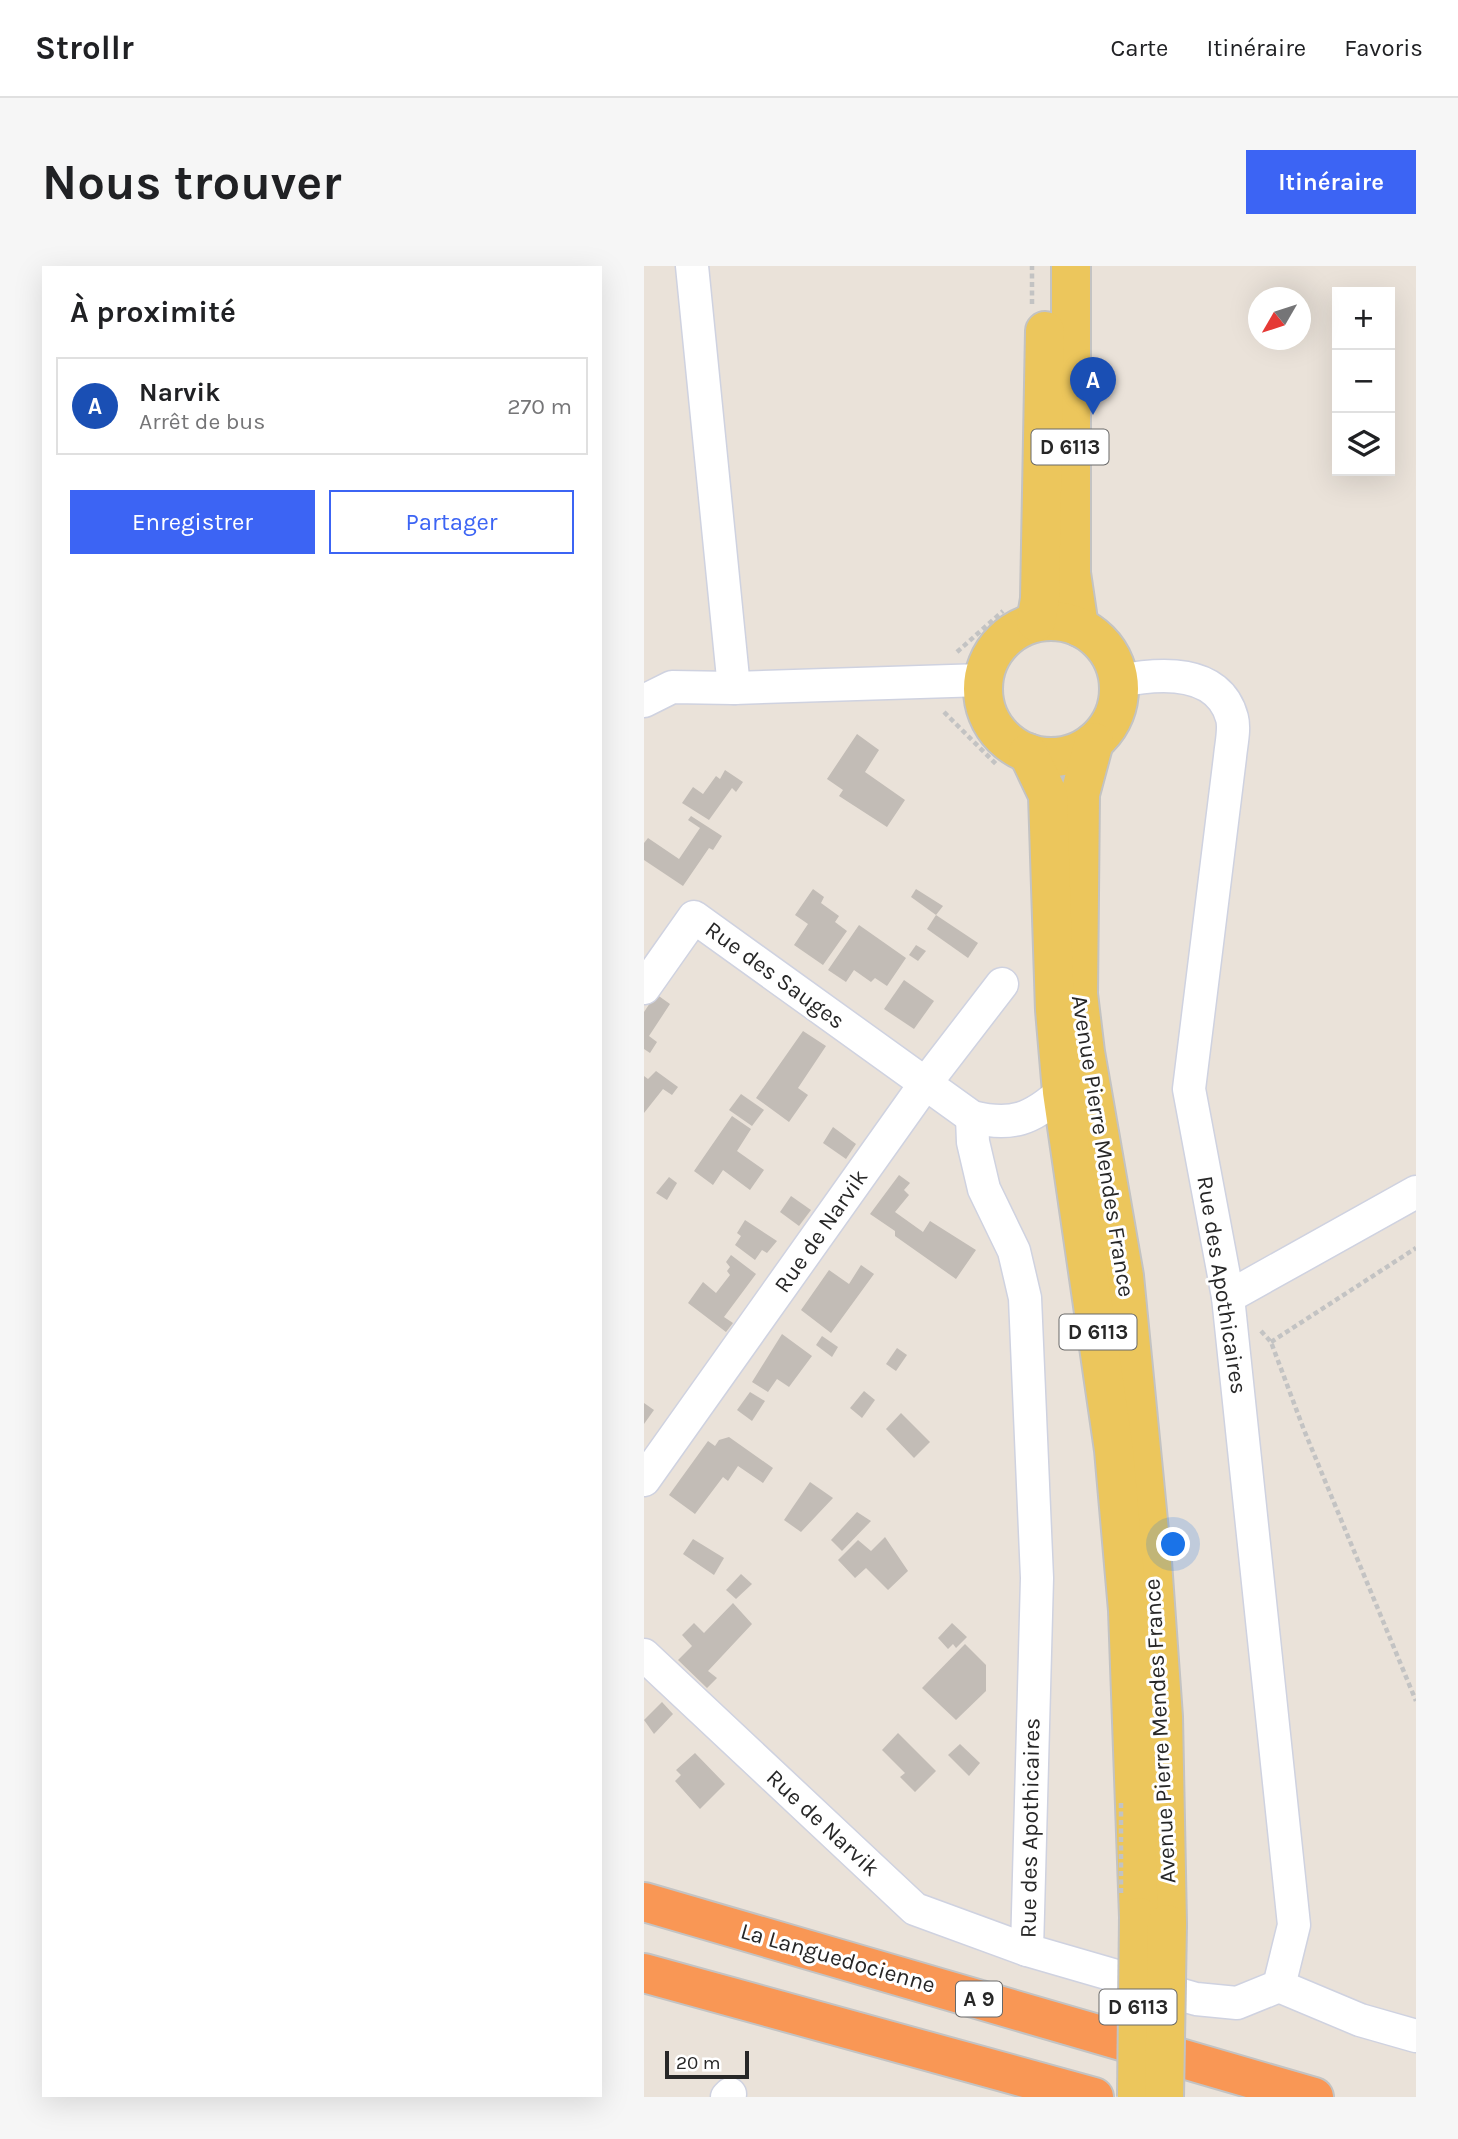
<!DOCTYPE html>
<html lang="fr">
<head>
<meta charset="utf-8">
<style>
	:root { --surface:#fff; --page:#f6f6f6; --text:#202124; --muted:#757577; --line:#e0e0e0; --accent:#3c64f4 }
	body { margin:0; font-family:Karla,sans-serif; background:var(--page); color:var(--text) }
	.controls { position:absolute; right:21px; top:21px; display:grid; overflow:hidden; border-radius:0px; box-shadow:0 7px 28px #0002 }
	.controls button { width:63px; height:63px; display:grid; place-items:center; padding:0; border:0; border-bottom:2px solid var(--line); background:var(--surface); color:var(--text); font:35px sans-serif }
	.compass { position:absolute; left:604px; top:21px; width:63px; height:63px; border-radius:50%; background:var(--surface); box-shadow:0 7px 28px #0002; rotate:231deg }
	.scale { position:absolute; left:21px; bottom:18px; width:84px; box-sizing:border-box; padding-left:7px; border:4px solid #272727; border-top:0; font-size:19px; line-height:24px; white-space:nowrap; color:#272727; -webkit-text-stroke:5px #fff; paint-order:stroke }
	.you { position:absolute; left:530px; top:1279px; width:24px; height:24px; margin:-18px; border:5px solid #fff; border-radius:50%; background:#1a73e8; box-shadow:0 0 0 10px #1a73e833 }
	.badge { display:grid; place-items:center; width:46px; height:46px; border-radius:50%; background:var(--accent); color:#fff; font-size:23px; font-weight:700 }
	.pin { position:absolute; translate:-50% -58px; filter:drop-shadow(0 2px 4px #0008) }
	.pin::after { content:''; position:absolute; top:37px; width:24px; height:21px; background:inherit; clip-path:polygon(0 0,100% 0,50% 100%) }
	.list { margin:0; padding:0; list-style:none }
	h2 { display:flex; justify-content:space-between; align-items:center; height:91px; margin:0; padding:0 28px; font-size:30px }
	h2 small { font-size:23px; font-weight:400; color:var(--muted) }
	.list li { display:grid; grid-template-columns:46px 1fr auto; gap:21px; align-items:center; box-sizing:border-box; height:98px; margin:0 14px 14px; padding:0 14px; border:2px solid var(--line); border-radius:0px }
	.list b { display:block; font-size:26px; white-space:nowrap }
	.list p { margin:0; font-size:23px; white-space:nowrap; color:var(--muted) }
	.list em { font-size:23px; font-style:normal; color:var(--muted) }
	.actions { display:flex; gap:14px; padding:21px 28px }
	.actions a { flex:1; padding:16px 0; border:2px solid var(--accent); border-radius:0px; text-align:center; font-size:24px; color:var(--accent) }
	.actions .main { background:var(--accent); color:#fff }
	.icon { flex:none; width:38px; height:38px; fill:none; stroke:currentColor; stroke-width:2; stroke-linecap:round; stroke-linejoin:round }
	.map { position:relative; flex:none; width:772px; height:1831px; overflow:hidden; border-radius:0px }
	header { display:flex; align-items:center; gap:42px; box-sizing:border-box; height:98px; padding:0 35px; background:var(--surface); border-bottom:2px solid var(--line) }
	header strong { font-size:33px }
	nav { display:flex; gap:38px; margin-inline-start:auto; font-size:24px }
	.intro { display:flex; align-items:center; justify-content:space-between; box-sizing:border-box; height:168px; padding:0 42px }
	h1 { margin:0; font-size:49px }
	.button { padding:18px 32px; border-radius:0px; background:var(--accent); color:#fff; font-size:24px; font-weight:700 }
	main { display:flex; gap:42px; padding:0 42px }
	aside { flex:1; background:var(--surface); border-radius:0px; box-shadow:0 7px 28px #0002 }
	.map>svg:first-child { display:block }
	.building { fill:#c2bcb6 }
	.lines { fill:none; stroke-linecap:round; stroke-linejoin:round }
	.minor-casing { stroke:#cfd2e0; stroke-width:35 }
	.major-casing { stroke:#c3c3c3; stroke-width:42 }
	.highway-casing { stroke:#c3c3c3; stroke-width:42 }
	.path { stroke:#c3c3c3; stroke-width:4.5; stroke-dasharray:5 3.5; stroke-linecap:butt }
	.minor { stroke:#fff; stroke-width:32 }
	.major { stroke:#ecc65c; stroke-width:38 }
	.highway { stroke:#f99755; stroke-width:38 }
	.major-bridge-casing { stroke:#c3c3c3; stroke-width:42; stroke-linecap:butt }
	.path-bridge { stroke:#c3c3c3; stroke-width:4.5; stroke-dasharray:5 3.5; stroke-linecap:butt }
	.major-bridge { stroke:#ecc65c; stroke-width:38 }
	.labels { text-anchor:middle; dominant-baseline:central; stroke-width:6; stroke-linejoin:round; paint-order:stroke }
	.shield { fill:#fff; stroke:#686868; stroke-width:2 }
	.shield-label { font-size:21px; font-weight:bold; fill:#272727 }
	.street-label { font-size:23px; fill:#272727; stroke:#fff }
</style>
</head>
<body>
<header>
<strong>Strollr</strong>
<nav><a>Carte</a><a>Itinéraire</a><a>Favoris</a></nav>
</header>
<div class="intro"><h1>Nous trouver</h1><a class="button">Itinéraire</a></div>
<main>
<aside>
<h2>À proximité<small></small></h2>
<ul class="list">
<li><span class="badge" style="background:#1a4fb4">A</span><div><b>Narvik</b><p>Arrêt de bus</p></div><em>270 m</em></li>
</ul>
<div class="actions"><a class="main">Enregistrer</a><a>Partager</a></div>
</aside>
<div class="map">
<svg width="772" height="1831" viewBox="0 0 772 1831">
	<rect width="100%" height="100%" fill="#eae2d9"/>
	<g class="building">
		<path d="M213 468 235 484 221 506 261 534 243 561 195 530 199 524 183 513Z"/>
		<path d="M81 504 99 516 92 526 88 522 65 554 38 537 49 521 59 528 72 510 76 513Z"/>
		<path d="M47 550 78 570 69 584 65 582 39 620 0 594V577L4 572 35 593 56 562 44 554Z"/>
		<path d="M169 623 180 631 177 637 195 650 191 656 203 665 179 699 150 679 164 658 151 649Z"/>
		<path d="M272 623 299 640 292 649 267 631Z"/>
		<path d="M292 649 334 677 324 692 283 663Z"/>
		<path d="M215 659 262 692 243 720 231 712 227 716 210 704 202 716 184 704Z"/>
		<path d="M272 679 282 685 274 695 265 689Z"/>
		<path d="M260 714 290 735 270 763 240 743Z"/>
		<path d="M12 728 26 738 5 770 13 776 6 787 0 783V746Z"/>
		<path d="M159 765 182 780 154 822 164 829 145 856 112 832Z"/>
		<path d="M12 805 34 821 28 829 19 823 0 847V810L4 813Z"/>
		<path d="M97 828 120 844 108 860 85 844Z"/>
		<path d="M88 850 107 863 93 885 120 904 106 924 79 904 69 919 50 905Z"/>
		<path d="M189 861 212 878 202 893 179 877Z"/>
		<path d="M255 909 266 917 260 924 265 929 251 946 279 966 286 955 332 984 312 1013 251 970V965L226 948Z"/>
		<path d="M25 911 33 917 23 934 12 927Z"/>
		<path d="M147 930 167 944 155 960 136 946Z"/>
		<path d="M101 954 133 975 123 987 118 984 111 994 91 979 97 970 93 967Z"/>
		<path d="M87 989 112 1008 80 1051 89 1057 82 1066 44 1037 59 1016 72 1027 86 1009 83 1005 86 1001 82 996Z"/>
		<path d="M217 999 230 1008 187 1067 157 1044 185 1004 205 1018Z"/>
		<path d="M138 1068 168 1090 145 1121 133 1113 124 1126 108 1116Z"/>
		<path d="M178 1070 194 1081 188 1091 172 1079Z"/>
		<path d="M253 1082 263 1089 252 1105 242 1098Z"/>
		<path d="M220 1125 231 1134 218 1152 206 1142Z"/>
		<path d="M106 1126 121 1135 108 1155 93 1144Z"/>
		<path d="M0 1137 10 1144 0 1158Z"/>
		<path d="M257 1147 286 1176 270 1192 242 1163Z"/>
		<path d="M85 1171 129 1202 119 1217 94 1200 84 1215 79 1211 51 1248 25 1229 64 1175 71 1180 75 1174Z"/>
		<path d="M166 1216 189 1232 157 1266 140 1254Z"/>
		<path d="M213 1246 227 1255 198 1285 187 1274Z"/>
		<path d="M241 1271 264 1305 244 1324 222 1302 211 1312 194 1294 214 1274 227 1285Z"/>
		<path d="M49 1273 80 1292 70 1309 39 1288Z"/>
		<path d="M97 1308 108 1318 92 1333 82 1324Z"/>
		<path d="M89 1337 108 1358 64 1405 73 1412 63 1422 34 1394 48 1380 38 1369 50 1357 60 1367Z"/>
		<path d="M308 1357 323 1371 312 1382 309 1378 304 1383 294 1372Z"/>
		<path d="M321 1378 342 1399V1425L312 1454 278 1422Z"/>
		<path d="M18 1436 29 1448 10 1468 0 1454Z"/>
		<path d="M254 1467 292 1505 271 1526 256 1511 261 1507 238 1484Z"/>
		<path d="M316 1478 336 1497 325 1510 304 1489Z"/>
		<path d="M51 1487 81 1518 56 1543 31 1515 37 1509 32 1504Z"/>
	</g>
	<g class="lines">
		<g class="minor-casing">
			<g id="minor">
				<path d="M48 0 90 422"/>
				<path d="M0 435 28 421 90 422 339 414"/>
				<path d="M0 722 50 651 328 851C368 861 388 853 418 826"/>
				<path d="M328 851 329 876 340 923 370 985 381 1032 393 1312 383 1684 552 1733 593 1737 635 1720 650 1659 584 1031 545 823 586 491C587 479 591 463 588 452 575 402 515 407 475 415"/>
				<path d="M584 1031 772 926"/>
				<path d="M0 1214 281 818 358 718"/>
				<path d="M0 1389 271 1643 383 1684"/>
				<path d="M635 1720 716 1754 772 1770"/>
				<path d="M83 1831 86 1828"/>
			</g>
		</g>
		<g class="major-casing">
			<g id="major">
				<path d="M427 0V307L435 361"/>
				<circle cx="407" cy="423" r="68"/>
				<path d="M392 356 396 333 401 65"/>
				<path d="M450 476 436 528 434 728 441 786 480 1010 508 1296 519 1451 523 1658"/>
				<path d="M384 487 404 529 411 744 418 826 470 1184 484 1344 495 1651"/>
			</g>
		</g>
		<g class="highway-casing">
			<g id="highway">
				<path d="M0 1636 670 1831"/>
				<path d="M0 1707 450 1831"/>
			</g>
		</g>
		<g class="path">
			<path d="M388 38V0"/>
			<path d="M313 386 359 345"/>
			<path d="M300 446 353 499"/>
			<path d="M617 1065 627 1076 660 1164 772 1435"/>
			<path d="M627 1076 772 982"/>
		</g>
		<use href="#minor" class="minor"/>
		<use href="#major" class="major"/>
		<use href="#highway" class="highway"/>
		<g class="major-bridge-casing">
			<g id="major-bridge">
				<path d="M493 1831 495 1651"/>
				<path d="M520 1831 523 1658"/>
			</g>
		</g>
		<path class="path-bridge" d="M477 1627V1536"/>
		<use href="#major-bridge" class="major-bridge"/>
	</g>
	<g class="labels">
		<g class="shield">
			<rect x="387.5" y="163.5" width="77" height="35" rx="5"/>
			<rect x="415.5" y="1048.5" width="77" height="35" rx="5"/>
			<rect x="312" y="1715.5" width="46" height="35" rx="5"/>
			<rect x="455.5" y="1723.5" width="77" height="35" rx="5"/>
		</g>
		<g class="shield-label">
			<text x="426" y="181">D 6113</text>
			<text x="454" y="1066">D 6113</text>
			<text x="335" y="1733">A 9</text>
			<text x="494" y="1741">D 6113</text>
		</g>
		<g class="street-label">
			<text transform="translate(131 709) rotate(36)">Rue des Sauges</text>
			<text transform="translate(459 880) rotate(81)">Avenue Pierre Mendes France</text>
			<text transform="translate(177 965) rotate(-55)">Rue de Narvik</text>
			<text transform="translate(578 1019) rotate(81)">Rue des Apothicaires</text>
			<text transform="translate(516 1465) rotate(-93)">Avenue Pierre Mendes France</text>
			<text transform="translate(179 1557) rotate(43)">Rue de Narvik</text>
			<text transform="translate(386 1562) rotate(-89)">Rue des Apothicaires</text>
			<text transform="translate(194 1692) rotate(16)">La Languedocienne</text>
		</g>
	</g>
</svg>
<div class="controls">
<button>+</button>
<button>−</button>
<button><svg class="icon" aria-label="layers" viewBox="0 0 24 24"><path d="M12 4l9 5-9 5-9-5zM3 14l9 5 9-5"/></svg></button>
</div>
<svg class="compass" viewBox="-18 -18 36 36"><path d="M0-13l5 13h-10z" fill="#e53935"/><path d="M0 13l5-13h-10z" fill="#757577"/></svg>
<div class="scale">20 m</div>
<div class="you"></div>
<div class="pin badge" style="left:449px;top:149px;background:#1a4fb4">A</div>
</div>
</main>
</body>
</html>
